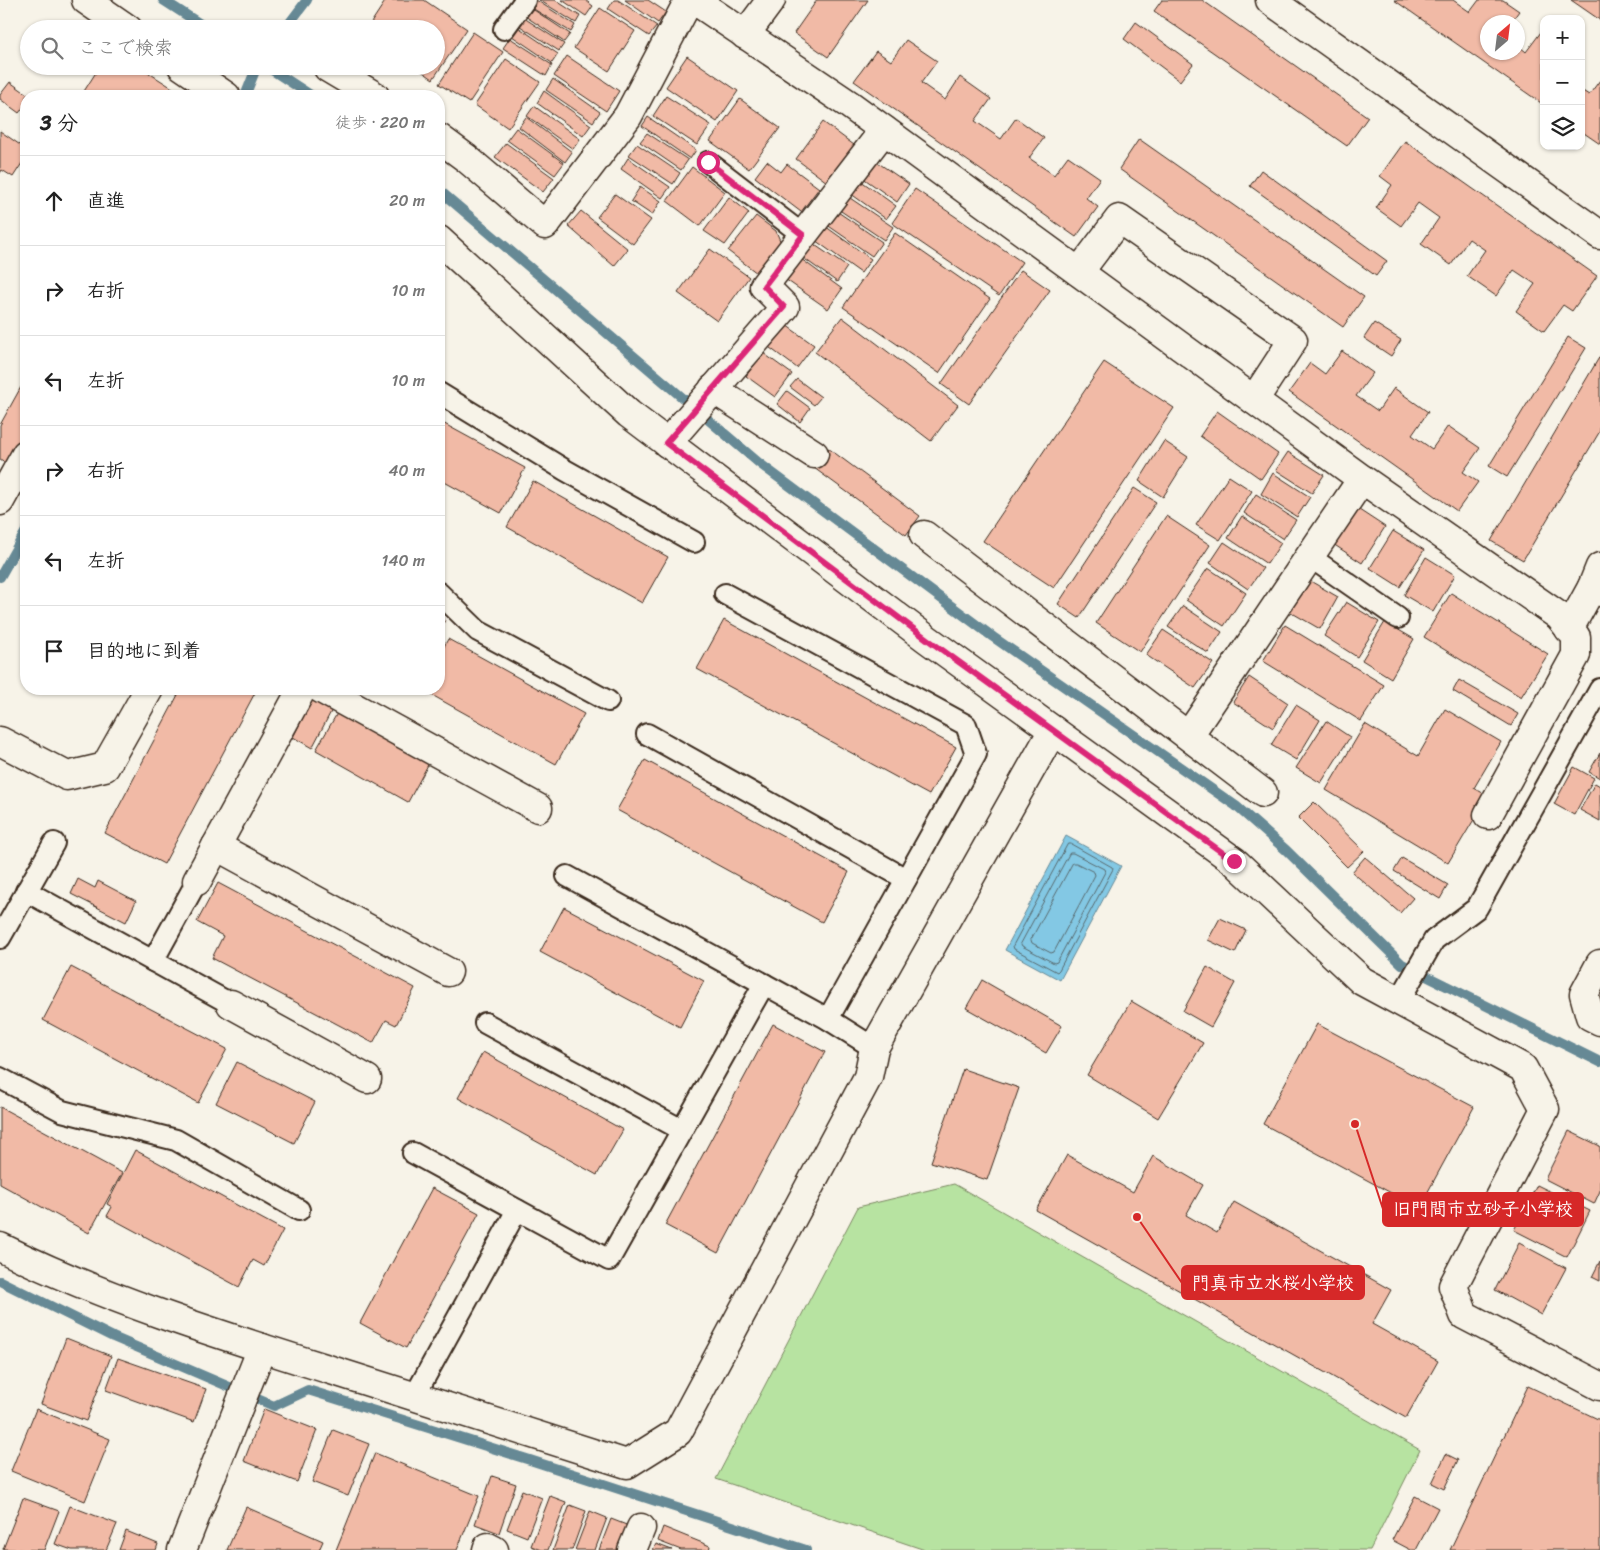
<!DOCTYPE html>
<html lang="ja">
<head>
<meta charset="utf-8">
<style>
	:root { --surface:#fff; --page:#f6f6f6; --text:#222; --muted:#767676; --line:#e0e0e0 }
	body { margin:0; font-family:Sriracha,"Klee One",sans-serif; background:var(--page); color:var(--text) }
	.controls { position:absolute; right:15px; top:15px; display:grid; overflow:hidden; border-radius:10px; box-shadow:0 1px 4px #0004 }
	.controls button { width:45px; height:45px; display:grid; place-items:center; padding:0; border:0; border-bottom:1px solid var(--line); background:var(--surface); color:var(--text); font:25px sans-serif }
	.compass { position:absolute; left:1480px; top:15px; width:45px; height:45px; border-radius:50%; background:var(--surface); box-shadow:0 1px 4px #0004; rotate:28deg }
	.stop { position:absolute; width:15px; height:15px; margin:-11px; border:4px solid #db2777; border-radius:50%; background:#fff }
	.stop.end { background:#db2777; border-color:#fff; box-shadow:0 1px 5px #0008 }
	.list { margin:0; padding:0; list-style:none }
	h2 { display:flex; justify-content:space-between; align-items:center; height:65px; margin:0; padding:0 20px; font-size:21px }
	h2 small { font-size:16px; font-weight:400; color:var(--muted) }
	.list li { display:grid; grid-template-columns:32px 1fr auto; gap:15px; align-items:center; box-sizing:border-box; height:90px; padding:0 20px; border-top:1px solid var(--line) }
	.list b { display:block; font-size:19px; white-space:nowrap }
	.list em { font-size:16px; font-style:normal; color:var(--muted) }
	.icon { flex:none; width:28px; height:28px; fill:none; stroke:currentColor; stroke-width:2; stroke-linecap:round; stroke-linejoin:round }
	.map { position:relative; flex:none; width:1600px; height:1550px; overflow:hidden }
	.search { position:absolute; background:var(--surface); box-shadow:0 1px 4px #0004; left:20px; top:20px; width:425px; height:55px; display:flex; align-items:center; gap:12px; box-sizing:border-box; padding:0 18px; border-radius:28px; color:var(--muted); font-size:19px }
	.panel { position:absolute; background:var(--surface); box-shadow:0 1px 4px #0004; left:20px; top:90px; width:425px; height:605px; border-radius:20px }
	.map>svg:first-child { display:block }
	.green { fill:#b7e3a1; stroke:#798660 }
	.water { fill:#83c8e4; stroke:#668995 }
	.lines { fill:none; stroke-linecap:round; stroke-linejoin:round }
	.shore { stroke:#58696d; stroke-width:1 }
	.stream { stroke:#668995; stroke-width:10 }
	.building { fill:#f1baa6; stroke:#3b2a1e }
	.service-casing { stroke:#3b2a1e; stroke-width:24 }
	.pedestrian-casing { stroke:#3b2a1e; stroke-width:31 }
	.minor-casing { stroke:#3b2a1e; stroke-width:31 }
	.tertiary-casing { stroke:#3b2a1e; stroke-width:31 }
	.service { stroke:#f7f3e8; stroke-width:20 }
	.pedestrian { stroke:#f7f3e8; stroke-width:28 }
	.minor { stroke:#f7f3e8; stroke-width:28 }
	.tertiary { stroke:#f7f3e8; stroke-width:28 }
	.route { stroke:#db2777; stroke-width:6 }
	.leader { fill:none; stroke:#d62828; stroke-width:2 }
	.callout-dot { fill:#d62828; stroke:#f7f3e8; stroke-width:2 }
	.callout { fill:#d62828; stroke:#d62828; stroke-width:2 }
	.callout-label { font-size:18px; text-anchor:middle; font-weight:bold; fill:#fff }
</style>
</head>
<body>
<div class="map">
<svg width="1600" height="1550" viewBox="0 0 1600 1550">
	<rect width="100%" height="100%" fill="#f7f3e8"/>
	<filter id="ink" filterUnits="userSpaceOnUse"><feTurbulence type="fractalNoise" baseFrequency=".02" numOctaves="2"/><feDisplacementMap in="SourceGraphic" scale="10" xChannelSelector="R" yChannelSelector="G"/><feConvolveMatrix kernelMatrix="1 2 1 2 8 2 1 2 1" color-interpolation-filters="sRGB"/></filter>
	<g filter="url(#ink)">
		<path class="green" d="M954 1184 1420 1450 1370 1550H925L716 1479 858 1207Z"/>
		<path class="water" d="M1066 836 1121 866 1060 980 1005 950Z"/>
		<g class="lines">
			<g class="shore">
				<path d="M1068 844H1071L1112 867 1113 869 1059 970 1057 972 1014 949 1013 946Z"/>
				<path d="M1070 853H1073L1104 869 1105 872 1057 962 1054 963 1022 946 1021 944Z"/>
				<path d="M1073 863H1076L1094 872 1095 875 1054 952 1051 953 1032 943 1031 940Z"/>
			</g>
			<g class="stream">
				<path d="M163 0 208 29"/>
				<path d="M285 29 307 0"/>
				<path d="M266 66 312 96"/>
				<path d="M245 96 257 66"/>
				<path d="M439 190 759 463 993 637 1236 806 1286 850 1402 964 1600 1062"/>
				<path d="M0 577 26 531"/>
				<path d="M0 1281 113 1337 274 1406 308 1390 530 1460 806 1550"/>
			</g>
		</g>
		<g class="building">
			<path d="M386 0H424L467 29 433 79 414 66H436V29H367Z"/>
			<path d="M536 0 575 25 571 32 532 8Z"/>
			<path d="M539 0H555L580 16 576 23Z"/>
			<path d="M562 0H585L593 6 586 16Z"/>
			<path d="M614 0H618L657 26 649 36 608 9Z"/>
			<path d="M625 0H648L666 12 658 23Z"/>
			<path d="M817 0H868L828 57 794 33Z"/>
			<path d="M1162 0H1202L1368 117 1347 146 1154 11Z"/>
			<path d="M1394 0H1453L1470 12 1479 0H1503L1519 11 1511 22H1488V52H1518V45L1526 52 1544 28V105Z"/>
			<path d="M1571 0H1600V20Z"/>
			<path d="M531 8 570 34 564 42 525 16Z"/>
			<path d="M600 8 635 31 609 71 574 48Z"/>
			<path d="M524 18 564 44 559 51 520 26Z"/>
			<path d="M1136 22 1193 64 1180 81 1124 39Z"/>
			<path d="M518 27 558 54 552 63 512 36Z"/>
			<path d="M473 32 503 52 469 103 439 84Z"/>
			<path d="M510 38 552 65 546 76 503 48Z"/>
			<path d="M906 40 937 61 921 83 945 100 960 77 991 99 975 121 1001 139 1016 118 1044 138 1029 158 1054 175 1068 156 1100 178 1086 198 1098 207 1076 237 854 81 876 51 891 61Z"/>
			<path d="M567 56 619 91 606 111 554 76Z"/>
			<path d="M687 56 738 91 717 122 666 87Z"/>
			<path d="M506 59 540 82 508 128 475 105Z"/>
			<path d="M100 66H138L185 96H81Z"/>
			<path d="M553 79 600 112 593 122 546 90Z"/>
			<path d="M1600 80V144L1581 131V90L1589 95Z"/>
			<path d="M10 82 30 96H26V104L19 113 0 99V95Z"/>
			<path d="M544 91 591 125 583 136 537 103Z"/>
			<path d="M666 96 711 125 697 145 653 116Z"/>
			<path d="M740 99 780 128 749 169 710 141Z"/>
			<path d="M534 106 580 139 573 149 527 116Z"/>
			<path d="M526 117 572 152 565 162 519 127Z"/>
			<path d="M648 117 696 150 690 159 642 126Z"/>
			<path d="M823 122 854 145 827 182 796 159Z"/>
			<path d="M516 128 564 163 555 175 507 140Z"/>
			<path d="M0 131 26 149V157L13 177 2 170 0 173Z"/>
			<path d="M647 133 688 160 681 170 640 142Z"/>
			<path d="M1139 139 1364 297 1343 327 1119 169Z"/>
			<path d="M1405 141 1597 276 1572 311 1563 305 1544 331 1516 311 1535 284 1514 270 1496 296 1467 276 1485 250 1469 239 1451 265 1421 244 1439 218 1418 203 1401 226 1376 208 1392 185 1380 176Z"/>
			<path d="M506 143 554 178 543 192 495 157Z"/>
			<path d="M637 144 680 173 673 184 629 155Z"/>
			<path d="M628 158 670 187 662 198 621 169Z"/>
			<path d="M871 158 909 184 897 202 859 175Z"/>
			<path d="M767 161 781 172 787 164 819 188 801 212 755 177Z"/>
			<path d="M692 167 725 192 700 226 667 201Z"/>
			<path d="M1261 170 1387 261 1376 276 1250 186Z"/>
			<path d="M857 178 896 206 886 219 847 191Z"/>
			<path d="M640 187 661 201 652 215 631 201Z"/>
			<path d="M915 189 1022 262 999 296 892 223Z"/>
			<path d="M615 194 651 220 633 244 597 217Z"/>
			<path d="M844 194 893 227 884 240 835 207Z"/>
			<path d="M729 197 749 213 725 245 704 231Z"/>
			<path d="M832 208 882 242 872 256 823 222Z"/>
			<path d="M581 211 628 249 614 266 568 226Z"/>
			<path d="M756 216 776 231 781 243 757 273 728 251Z"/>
			<path d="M822 224 871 259 861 273 812 238Z"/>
			<path d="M895 233 990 299 939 373 843 307Z"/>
			<path d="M809 241 847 267 837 282 799 255Z"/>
			<path d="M710 249 749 277 717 321 678 293Z"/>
			<path d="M797 256 842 289 828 309 782 277Z"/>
			<path d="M1021 270 1050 290 969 404 941 384Z"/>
			<path d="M842 317 958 405 931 441 815 352Z"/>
			<path d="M783 323 814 345 797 368 766 345Z"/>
			<path d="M1374 323 1401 340 1391 356 1364 338Z"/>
			<path d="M1568 337 1586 348 1507 477 1489 466Z"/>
			<path d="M1342 351 1373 373 1356 396 1378 411 1394 388 1428 412 1412 435 1432 449 1448 426 1480 448 1463 472 1478 482 1457 511 1289 392 1310 363 1325 374Z"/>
			<path d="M763 353 792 374 775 397 746 376Z"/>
			<path d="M1600 356V431L1523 560 1491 541Z"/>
			<path d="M1104 362 1174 408 1054 588 983 541Z"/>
			<path d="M797 379 821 397 814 405 790 387Z"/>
			<path d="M21 387 26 390V437L10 466 0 460V425Z"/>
			<path d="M787 391 810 408 800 422 777 404Z"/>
			<path d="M1217 411 1278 454 1261 479 1200 436Z"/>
			<path d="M439 421 525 468 501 513 439 479Z"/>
			<path d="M1164 441 1188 457 1163 497 1139 481Z"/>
			<path d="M828 448 920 516 906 535 814 468Z"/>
			<path d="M1288 452 1324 475 1312 493 1276 470Z"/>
			<path d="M1273 473 1310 497 1297 517 1261 494Z"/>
			<path d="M1229 476 1252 491 1220 540 1196 525Z"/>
			<path d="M533 481 668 557 642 603 507 527Z"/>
			<path d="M1134 488 1156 502 1079 618 1058 604Z"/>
			<path d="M1256 494 1296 520 1283 539 1244 513Z"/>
			<path d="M1353 506 1385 527 1362 563 1330 542Z"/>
			<path d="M1166 516 1210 545 1140 652 1096 623Z"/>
			<path d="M1242 516 1281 543 1267 564 1228 538Z"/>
			<path d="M1393 531 1424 550 1400 587 1370 568Z"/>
			<path d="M1224 542 1263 568 1248 589 1210 563Z"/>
			<path d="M1426 557 1455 575 1433 612 1404 595Z"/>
			<path d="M1208 568 1246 593 1224 626 1186 600Z"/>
			<path d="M1305 578 1338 597 1320 629 1287 610Z"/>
			<path d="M1451 593 1548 654 1521 697 1424 637Z"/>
			<path d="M1346 602 1379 622 1357 657 1324 636Z"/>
			<path d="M1183 606 1222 632 1208 653 1168 627Z"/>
			<path d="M439 616 445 620 439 632Z"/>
			<path d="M724 620 956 747 929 795 697 669Z"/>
			<path d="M1385 622 1414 639 1391 678 1362 660Z"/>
			<path d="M1285 625 1384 685 1361 721 1263 661Z"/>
			<path d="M1163 630 1213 663 1195 688 1146 655Z"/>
			<path d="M448 639 584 714 556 764 421 689H439V656Z"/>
			<path d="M1249 677 1288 703 1273 728 1233 702Z"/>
			<path d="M1459 680 1518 714 1511 726 1453 691Z"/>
			<path d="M181 689H257L164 864 105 833Z"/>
			<path d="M315 694 335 704 312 748 293 737Z"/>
			<path d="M1296 705 1320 720 1296 760 1271 745Z"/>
			<path d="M1445 709 1501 742 1474 788 1488 796 1448 863 1326 790 1365 724 1418 756Z"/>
			<path d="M339 710 430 761 408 802 316 750Z"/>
			<path d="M1326 721 1350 737 1321 783 1296 768Z"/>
			<path d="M1600 753V778L1589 772Z"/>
			<path d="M645 760 849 872 822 922 617 810Z"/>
			<path d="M1574 767 1594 778 1574 815 1554 804Z"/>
			<path d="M1595 783 1600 786V821L1580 810Z"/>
			<path d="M1314 802 1364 851 1347 867 1298 818Z"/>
			<path d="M1365 857 1413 898 1400 913 1352 872Z"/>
			<path d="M1402 858 1448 885 1440 899 1394 871Z"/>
			<path d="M78 879 95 888 98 881 136 901 126 922 71 894Z"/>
			<path d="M218 883 415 988 396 1025 386 1020 373 1043 212 958 223 936 197 922Z"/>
			<path d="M564 907 704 981 680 1027 540 952Z"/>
			<path d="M1220 918 1246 930 1235 953 1208 940Z"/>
			<path d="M71 967 227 1049 198 1103 43 1020Z"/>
			<path d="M1207 967 1235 983 1211 1027 1183 1011Z"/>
			<path d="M982 980 1062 1026 1046 1053 966 1008Z"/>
			<path d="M1131 1001 1203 1043 1158 1118 1087 1075Z"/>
			<path d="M773 1024 825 1052 718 1253 665 1225Z"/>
			<path d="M1317 1024 1474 1107 1419 1208 1263 1124Z"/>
			<path d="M483 1052 623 1130 597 1175 458 1098Z"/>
			<path d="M237 1062 315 1102 294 1143 216 1103Z"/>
			<path d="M963 1069 1019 1088 987 1180 931 1162Z"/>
			<path d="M0 1107 122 1173 89 1233 0 1184Z"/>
			<path d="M1569 1131 1600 1146V1191L1594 1204 1545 1179Z"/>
			<path d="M135 1150 283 1230 264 1266 253 1260 239 1287 107 1216 112 1207 107 1204Z"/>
			<path d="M1067 1155 1133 1192 1153 1156 1203 1185 1186 1215 1217 1233 1234 1202 1391 1290 1372 1324 1438 1361 1406 1418 1036 1210Z"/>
			<path d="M1537 1185 1590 1211 1567 1257 1514 1230Z"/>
			<path d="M432 1188 479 1213 406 1348 360 1323Z"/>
			<path d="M1519 1243 1566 1268 1541 1315 1495 1290Z"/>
			<path d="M1600 1261V1281L1592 1277Z"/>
			<path d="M66 1338 111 1356 86 1421 41 1404Z"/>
			<path d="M118 1358 206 1389 194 1422 106 1390Z"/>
			<path d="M1528 1386 1600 1420V1550H1450Z"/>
			<path d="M36 1409 110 1439 85 1501 11 1471Z"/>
			<path d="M264 1409 317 1430 297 1482 244 1461Z"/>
			<path d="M333 1430 369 1444 348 1496 312 1482Z"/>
			<path d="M375 1453 479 1496 457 1550H336Z"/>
			<path d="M1446 1454 1458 1460 1444 1489 1432 1483Z"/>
			<path d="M492 1476 516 1484 499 1533 475 1524Z"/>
			<path d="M522 1490 542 1498 527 1537 507 1529Z"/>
			<path d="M550 1496 566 1502 548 1550H542L531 1546Z"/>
			<path d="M1415 1496 1438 1508 1416 1550H1411L1392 1540Z"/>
			<path d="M23 1498 59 1511 44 1550 3 1549Z"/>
			<path d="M570 1505 586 1511 572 1550H553Z"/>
			<path d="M70 1506 117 1524 106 1550H72L55 1544Z"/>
			<path d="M246 1507 323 1541 319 1550H227Z"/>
			<path d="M590 1511 607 1518 595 1550H575Z"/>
			<path d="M611 1519 629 1526 620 1550H599Z"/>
			<path d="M663 1527 710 1546 709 1550H681L658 1541Z"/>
			<path d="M126 1531 158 1544 156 1550H119Z"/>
			<path d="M656 1544 672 1550H653Z"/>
		</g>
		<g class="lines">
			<g class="service-casing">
				<g id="service">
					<path d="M504 29 525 0"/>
					<path d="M708 162 803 235"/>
					<path d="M439 393 565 470 694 542"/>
					<path d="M1310 557 1398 618"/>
					<path d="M439 593 478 631 608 701"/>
					<path d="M725 594 966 725 976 754 828 1019"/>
					<path d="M647 734 906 879"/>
					<path d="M567 876 828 1019 874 1048"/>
					<path d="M26 891 231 1004"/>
					<path d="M0 938 54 843"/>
					<path d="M153 961 197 881"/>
					<path d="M1399 1001 1434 940 1477 908 1600 689"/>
					<path d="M485 1023 682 1130"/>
					<path d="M0 1078 62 1111 176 1140 299 1210"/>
					<path d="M413 1153 609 1260 764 984"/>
					<path d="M414 1397 517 1210"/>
				</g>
			</g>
			<g class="pedestrian-casing">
				<g id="pedestrian">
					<path d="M321 689 538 808"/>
					<path d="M216 846 448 972"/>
					<path d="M197 881 302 689"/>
					<path d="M231 1004 367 1079"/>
				</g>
			</g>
			<g class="minor-casing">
				<g id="minor">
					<path d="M86 0 128 29"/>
					<path d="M694 0 850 105 1362 479 1559 616 1576 637V655L1488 815"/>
					<path d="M1270 0 1600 235"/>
					<path d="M745 35 771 0"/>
					<path d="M182 66 226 96"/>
					<path d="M328 68 375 96"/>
					<path d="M439 138 466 158 545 225 628 116 689 0"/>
					<path d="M439 240 629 414 927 639 1234 861 1362 981 1523 1068 1545 1109 1453 1286 1464 1315 1600 1386"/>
					<path d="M1079 272 1119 219 1293 340 1254 400"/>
					<path d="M713 389 814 454"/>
					<path d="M667 443 785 307 764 286 884 130"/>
					<path d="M0 501 26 454"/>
					<path d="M924 535 1263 793"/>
					<path d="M1569 629 1592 587 1600 592"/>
					<path d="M1189 735 1362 479"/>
					<path d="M0 741 67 776 105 767 149 689"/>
					<path d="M1600 964 1584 994 1590 1016 1600 1021"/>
					<path d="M0 1247C105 1299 217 1334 328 1369 428 1401 528 1433 627 1464L678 1432 868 1077 874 1048 1053 730"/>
					<path d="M182 1550 262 1348"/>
					<path d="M487 1550 488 1547 494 1550"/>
					<path d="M632 1550 641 1528"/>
				</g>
			</g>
			<g class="tertiary-casing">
				<path id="tertiary" d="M1592 587 1600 567"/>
			</g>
			<use href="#service" class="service"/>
			<use href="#pedestrian" class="pedestrian"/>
			<use href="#minor" class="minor"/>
			<use href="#tertiary" class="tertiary"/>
		</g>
	</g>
	<g class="lines" filter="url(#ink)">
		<path class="route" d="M708 162 803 235 764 286 784 307 666 443 927 639 1234 861"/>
	</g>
	<path class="leader" d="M1355 1124L1383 1209M1137 1217L1182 1283"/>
	<g class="callout-dot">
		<circle cx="1355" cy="1124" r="5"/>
		<circle cx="1137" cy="1217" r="5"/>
	</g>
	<g class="callout">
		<rect x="1383" y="1193" width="200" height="33" rx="5"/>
		<rect x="1182" y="1266" width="182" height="33" rx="5"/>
	</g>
	<g class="callout-label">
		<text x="1483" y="1215">旧門間市立砂子小学校</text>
		<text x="1273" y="1289">門真市立水桜小学校</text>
	</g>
</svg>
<div class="controls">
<button>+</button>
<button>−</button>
<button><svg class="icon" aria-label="layers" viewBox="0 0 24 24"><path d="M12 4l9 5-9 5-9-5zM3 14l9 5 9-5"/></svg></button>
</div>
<svg class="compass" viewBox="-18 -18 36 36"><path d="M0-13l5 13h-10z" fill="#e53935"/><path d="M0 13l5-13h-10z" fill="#767676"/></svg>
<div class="stop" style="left:708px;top:162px"></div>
<div class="stop end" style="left:1234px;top:861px"></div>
<div class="search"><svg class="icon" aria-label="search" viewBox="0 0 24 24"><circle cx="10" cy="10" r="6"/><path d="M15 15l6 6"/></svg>ここで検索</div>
<section class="panel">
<h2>3 分<small>徒歩 · 220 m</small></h2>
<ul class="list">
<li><svg class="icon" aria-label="ahead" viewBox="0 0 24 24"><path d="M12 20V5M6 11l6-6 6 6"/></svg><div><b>直進</b></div><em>20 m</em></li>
<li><svg class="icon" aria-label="right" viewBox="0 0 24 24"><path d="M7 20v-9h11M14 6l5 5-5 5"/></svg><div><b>右折</b></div><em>10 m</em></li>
<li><svg class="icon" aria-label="left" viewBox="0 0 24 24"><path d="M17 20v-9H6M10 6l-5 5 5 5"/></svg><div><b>左折</b></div><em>10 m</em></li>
<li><svg class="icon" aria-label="right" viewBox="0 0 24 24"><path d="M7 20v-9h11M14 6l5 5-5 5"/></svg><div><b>右折</b></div><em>40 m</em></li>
<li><svg class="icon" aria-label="left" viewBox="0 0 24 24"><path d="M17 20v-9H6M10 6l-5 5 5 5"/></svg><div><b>左折</b></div><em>140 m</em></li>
<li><svg class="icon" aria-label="arrive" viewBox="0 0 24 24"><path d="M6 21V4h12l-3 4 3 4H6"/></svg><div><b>目的地に到着</b></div></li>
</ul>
</section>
</div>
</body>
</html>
